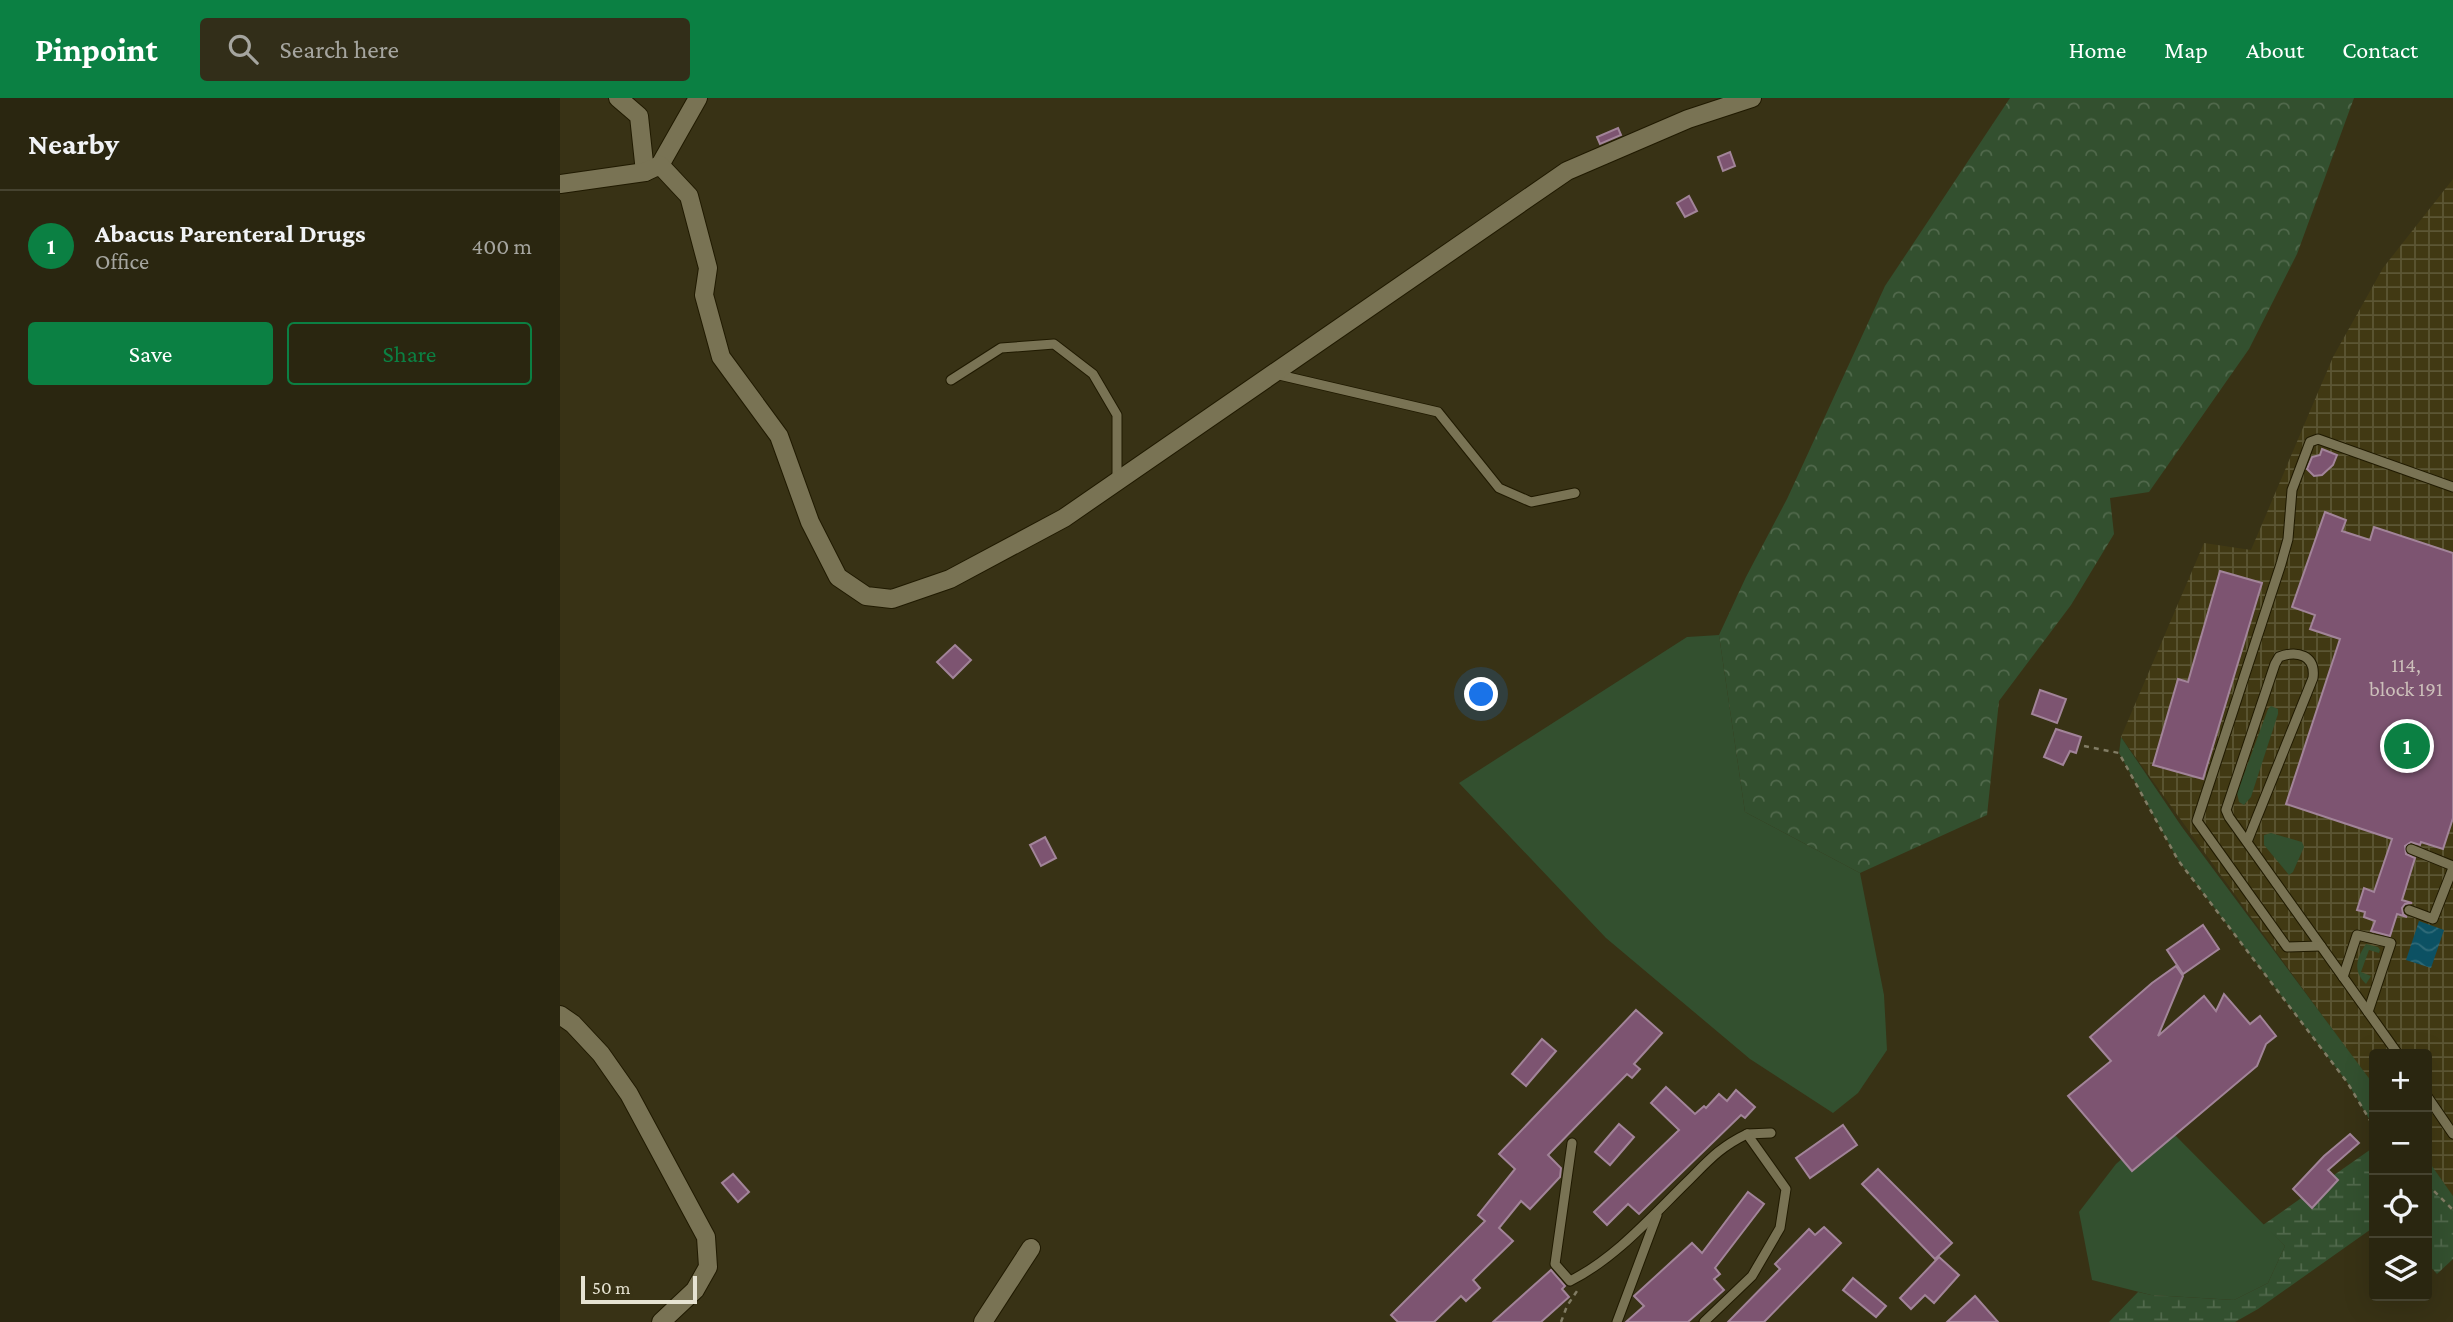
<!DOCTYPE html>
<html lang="en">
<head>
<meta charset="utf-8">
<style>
	:root { --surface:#2a2610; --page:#322e19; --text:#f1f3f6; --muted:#a5a59f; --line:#464330; --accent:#0b8043 }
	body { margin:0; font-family:"Crimson Pro",serif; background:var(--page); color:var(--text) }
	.controls { position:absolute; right:21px; bottom:21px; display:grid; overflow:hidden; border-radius:7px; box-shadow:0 7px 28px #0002 }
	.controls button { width:63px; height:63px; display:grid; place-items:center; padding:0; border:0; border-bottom:2px solid var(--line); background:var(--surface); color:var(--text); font:35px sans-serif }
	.scale { position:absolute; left:21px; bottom:18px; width:116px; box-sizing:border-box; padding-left:7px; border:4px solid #e6e3d2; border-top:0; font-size:19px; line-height:24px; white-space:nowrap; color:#e6e3d2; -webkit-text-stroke:5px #383215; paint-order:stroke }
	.you { position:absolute; left:922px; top:597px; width:24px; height:24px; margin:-18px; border:5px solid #fff; border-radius:50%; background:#1a73e8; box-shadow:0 0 0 10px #1a73e833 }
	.badge { display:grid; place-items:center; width:46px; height:46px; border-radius:50%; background:var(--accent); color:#fff; font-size:23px; font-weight:700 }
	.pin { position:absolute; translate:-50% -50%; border:4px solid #fff; box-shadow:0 2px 7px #0006 }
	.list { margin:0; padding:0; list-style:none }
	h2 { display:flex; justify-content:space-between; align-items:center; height:91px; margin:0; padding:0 28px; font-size:30px }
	h2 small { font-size:23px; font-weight:400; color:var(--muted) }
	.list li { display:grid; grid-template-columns:46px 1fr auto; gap:21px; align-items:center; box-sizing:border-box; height:112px; padding:0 28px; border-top:2px solid var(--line) }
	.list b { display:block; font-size:26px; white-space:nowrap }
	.list p { margin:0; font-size:23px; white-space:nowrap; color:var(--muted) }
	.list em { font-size:23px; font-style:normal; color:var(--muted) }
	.actions { display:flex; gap:14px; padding:21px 28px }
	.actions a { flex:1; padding:16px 0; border:2px solid var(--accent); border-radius:7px; text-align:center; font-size:24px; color:var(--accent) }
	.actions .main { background:var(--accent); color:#fff }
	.icon { flex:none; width:38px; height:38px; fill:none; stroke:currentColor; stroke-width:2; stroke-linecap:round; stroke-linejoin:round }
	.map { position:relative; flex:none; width:1893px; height:1224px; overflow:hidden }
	header { display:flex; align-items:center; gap:42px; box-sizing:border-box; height:98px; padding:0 35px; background:var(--accent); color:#fff }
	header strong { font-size:33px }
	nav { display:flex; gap:38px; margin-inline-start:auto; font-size:24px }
	.search { width:490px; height:63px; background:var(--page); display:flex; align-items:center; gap:18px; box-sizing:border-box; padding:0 24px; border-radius:7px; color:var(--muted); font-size:26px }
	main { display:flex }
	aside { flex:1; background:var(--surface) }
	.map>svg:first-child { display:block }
	.industrial { fill:url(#industrial-grid) }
	.grass { fill:#33502f }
	.forest { fill:url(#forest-crowns) }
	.wetland { fill:url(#wetland-marsh) }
	.water { fill:url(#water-waves) }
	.building { fill:#7d5471; stroke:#a28499; stroke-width:2 }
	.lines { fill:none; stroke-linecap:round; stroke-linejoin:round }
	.service-casing { stroke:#201a00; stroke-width:11 }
	.minor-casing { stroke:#201a00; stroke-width:20 }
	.path { stroke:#817c64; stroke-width:2.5; stroke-dasharray:5 5; stroke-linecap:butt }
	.service { stroke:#797354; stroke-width:9 }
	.minor { stroke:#797354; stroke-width:18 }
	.labels { text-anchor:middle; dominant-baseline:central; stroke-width:5; stroke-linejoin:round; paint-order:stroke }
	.number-label { font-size:21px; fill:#ccbfba }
</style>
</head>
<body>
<header>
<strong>Pinpoint</strong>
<div class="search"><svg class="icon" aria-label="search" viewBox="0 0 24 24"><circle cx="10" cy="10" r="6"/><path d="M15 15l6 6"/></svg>Search here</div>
<nav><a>Home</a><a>Map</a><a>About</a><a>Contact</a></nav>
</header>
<main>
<aside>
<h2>Nearby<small></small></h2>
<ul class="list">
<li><span class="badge">1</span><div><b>Abacus Parenteral Drugs</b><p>Office</p></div><em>400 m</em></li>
</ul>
<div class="actions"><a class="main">Save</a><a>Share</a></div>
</aside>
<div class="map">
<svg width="1893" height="1224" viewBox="0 0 1893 1224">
	<defs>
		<pattern id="industrial-grid" width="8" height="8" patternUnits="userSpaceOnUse" patternTransform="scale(1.75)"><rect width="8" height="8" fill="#413913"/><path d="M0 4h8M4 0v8" fill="none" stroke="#5c5634"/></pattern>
		<pattern id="forest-crowns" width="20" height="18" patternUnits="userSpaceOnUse" patternTransform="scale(1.75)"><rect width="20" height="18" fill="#33502f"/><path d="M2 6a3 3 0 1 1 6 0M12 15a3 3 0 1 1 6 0" fill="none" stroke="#51694c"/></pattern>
		<pattern id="wetland-marsh" width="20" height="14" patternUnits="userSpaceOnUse" patternTransform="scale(1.75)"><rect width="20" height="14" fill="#33502f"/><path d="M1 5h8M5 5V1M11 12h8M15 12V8" fill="none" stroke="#51694c"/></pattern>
		<pattern id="water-waves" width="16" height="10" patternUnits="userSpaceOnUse" patternTransform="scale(1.75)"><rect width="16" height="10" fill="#0c5163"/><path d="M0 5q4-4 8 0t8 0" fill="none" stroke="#2f6a78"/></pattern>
	</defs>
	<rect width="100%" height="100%" fill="#383215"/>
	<path class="industrial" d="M1893 81V1098L1867 1062V956H1814V989L1561 639 1644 445 1691 452 1773 259 1823 170Z"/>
	<g class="grass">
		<path d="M1159 537 1185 714 1300 775 1324 897 1327 952 1298 995 1273 1015 1190 961 1046 840 899 685 1127 539Z"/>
		<path d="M1711 608 1718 611V616L1691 699 1684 707 1679 704 1677 695 1708 611Z"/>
		<path d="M1561 639 1622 729 1814 987V1029L1787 984 1618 762 1559 655Z"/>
		<path d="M1711 735 1742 744 1744 749 1733 774 1729 777 1704 747V737Z"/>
		<path d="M1806 846 1818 849 1820 852 1819 855 1809 852 1801 874 1811 878 1806 886C1793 873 1796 861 1806 846Z"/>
		<path d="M1603 1025 1725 1148 1708 1185 1674 1202 1591 1197 1532 1182 1519 1114 1556 1066Z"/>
		<path d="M1867 1061 1893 1098V1112L1867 1086Z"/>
	</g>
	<path class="forest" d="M1450 0H1794L1737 156 1689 251 1589 394 1550 400 1554 436 1511 507 1439 603 1427 717 1300 775 1185 714 1159 537 1186 479 1227 401 1325 188Z"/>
	<g class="wetland">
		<path d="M1814 1049V1129L1698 1211 1675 1224H1549L1578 1194 1591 1197 1674 1202 1708 1185 1725 1148 1703 1127Z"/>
		<path d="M1867 1086 1893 1112V1161L1877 1176 1867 1165Z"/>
	</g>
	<path class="water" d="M1859 823 1884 832 1871 870 1846 862Z"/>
	<g class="building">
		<path d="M1058 30 1061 37 1040 46 1037 39Z"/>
		<path d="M1170 54 1175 68 1163 73 1158 59Z"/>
		<path d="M1129 98 1137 113 1125 119 1117 105Z"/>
		<path d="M1762 351 1777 357 1773 367 1762 377 1754 378 1747 371 1752 359 1760 357Z"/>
		<path d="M1765 414 1786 422 1782 433 1810 442 1814 429 1893 455V720L1883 751 1861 744 1860 747 1851 744 1845 748 1846 756 1855 760 1842 802 1852 805 1845 806 1842 810 1843 816 1847 819 1837 816 1830 838 1811 833 1815 823 1804 819 1805 814 1797 812 1804 790 1814 794 1832 741 1726 706 1780 541 1750 531 1755 517 1732 509Z"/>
		<path d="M1660 473 1702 485 1643 681 1593 667 1618 581 1628 584Z"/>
		<path d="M395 547 411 562 393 580 377 564Z"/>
		<path d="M1480 592 1506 601 1497 625 1472 616Z"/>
		<path d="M1496 631 1521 639 1516 655 1510 653 1503 667 1484 659Z"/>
		<path d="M485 739 496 760 481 768 470 747Z"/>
		<path d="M1643 827 1659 851 1623 876 1607 852Z"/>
		<path d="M1616 868 1623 878 1598 938 1644 898 1656 913 1664 896 1690 926 1700 918 1716 938 1706 946 1697 968 1572 1073 1508 998 1551 963 1530 939 1592 885Z"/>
		<path d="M1076 912 1102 935 1074 966 1080 971 1072 980 1067 976 988 1057 1001 1070 1000 1079 970 1111 961 1103 939 1130 953 1143 913 1182 920 1190 906 1203 901 1198 874 1224H838L831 1217 925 1123 918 1117 955 1071 939 1056Z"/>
		<path d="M982 941 996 953 966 988 952 976Z"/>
		<path d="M1106 989 1135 1016 1144 1008 1146 1010 1159 996 1167 1003 1176 992 1195 1009 1185 1020 1181 1017 1079 1116 1068 1106 1047 1127 1034 1114 1119 1032 1091 1005Z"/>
		<path d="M1059 1026 1074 1039 1050 1067 1035 1054Z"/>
		<path d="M1283 1027 1297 1047 1250 1080 1236 1060Z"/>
		<path d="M1790 1036 1799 1045 1768 1072 1778 1082 1752 1110 1733 1091 1764 1058Z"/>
		<path d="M1318 1071 1392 1145 1375 1161 1302 1086Z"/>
		<path d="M173 1076 189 1094 178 1104 162 1085Z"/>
		<path d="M1188 1094 1204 1106 1155 1170 1160 1176 1154 1181 1164 1192 1128 1224H1066L1084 1208 1074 1198 1132 1145 1142 1155Z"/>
		<path d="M1264 1129 1281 1145 1204 1224H1168L1220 1171 1215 1166 1249 1131 1255 1137Z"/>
		<path d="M1379 1159 1399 1177 1374 1205 1365 1197 1351 1211 1340 1200Z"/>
		<path d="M991 1172 1005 1188 1002 1191 1009 1199 981 1224H933Z"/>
		<path d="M1293 1180 1326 1208 1316 1219 1283 1192Z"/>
		<path d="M1415 1198 1438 1224H1387Z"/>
	</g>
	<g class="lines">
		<g class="service-casing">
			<g id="service">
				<path d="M715 276 878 314 939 390 971 404 1015 395"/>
				<path d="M391 282 441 250 494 246 533 276 557 317V382"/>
				<path d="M1687 744 1753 580C1756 557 1737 552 1719 559L1715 566 1666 712 1669 719 1838 956"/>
				<path d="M1851 751 1893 768"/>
				<path d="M1849 812 1873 821 1893 770"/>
				<path d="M1761 848 1727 849 1637 723 1721 466 1728 441 1732 392 1750 344 1758 341 1893 389"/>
				<path d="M1783 879 1797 837 1831 845 1808 914"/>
				<path d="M1867 998 1893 1036"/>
				<path d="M1187 1036 1211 1035"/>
				<path d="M1012 1045 995 1166 1010 1183C1056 1160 1092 1118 1129 1082 1149 1062 1160 1049 1187 1036L1226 1091 1220 1130 1192 1178 1144 1224"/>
				<path d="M1057 1224 1097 1117"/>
			</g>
		</g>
		<g class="minor-casing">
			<g id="minor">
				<path d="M58 0 79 18 85 74"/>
				<path d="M100 67 138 0"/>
				<path d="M0 86 85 74 100 67 129 98 148 170 144 197 161 259 219 338 250 424 278 479 306 498 332 501 390 481 504 420 1007 73 1128 21 1192 0"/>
				<path d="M0 917 13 926 41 956 69 996 146 1139 148 1169 135 1192 101 1224"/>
				<path d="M423 1224 471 1150"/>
			</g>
		</g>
		<g class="path">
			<path d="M1524 648 1559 655 1618 762 1787 984 1814 1029"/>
			<path d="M1867 1086 1893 1112"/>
			<path d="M1001 1224 1007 1208 1017 1193"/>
		</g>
		<use href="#service" class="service"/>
		<use href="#minor" class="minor"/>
	</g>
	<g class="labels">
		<g class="number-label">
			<text x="1846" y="567">114,<tspan x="1846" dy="24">block 191</tspan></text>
		</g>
	</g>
</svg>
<div class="controls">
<button>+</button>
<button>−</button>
<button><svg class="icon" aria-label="locate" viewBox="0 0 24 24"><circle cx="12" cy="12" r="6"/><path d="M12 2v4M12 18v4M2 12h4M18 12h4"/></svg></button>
<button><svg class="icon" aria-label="layers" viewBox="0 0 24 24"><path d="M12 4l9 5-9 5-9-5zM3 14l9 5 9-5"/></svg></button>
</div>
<div class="scale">50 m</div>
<div class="you"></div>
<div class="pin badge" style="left:1847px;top:648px">1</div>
</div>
</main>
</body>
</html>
